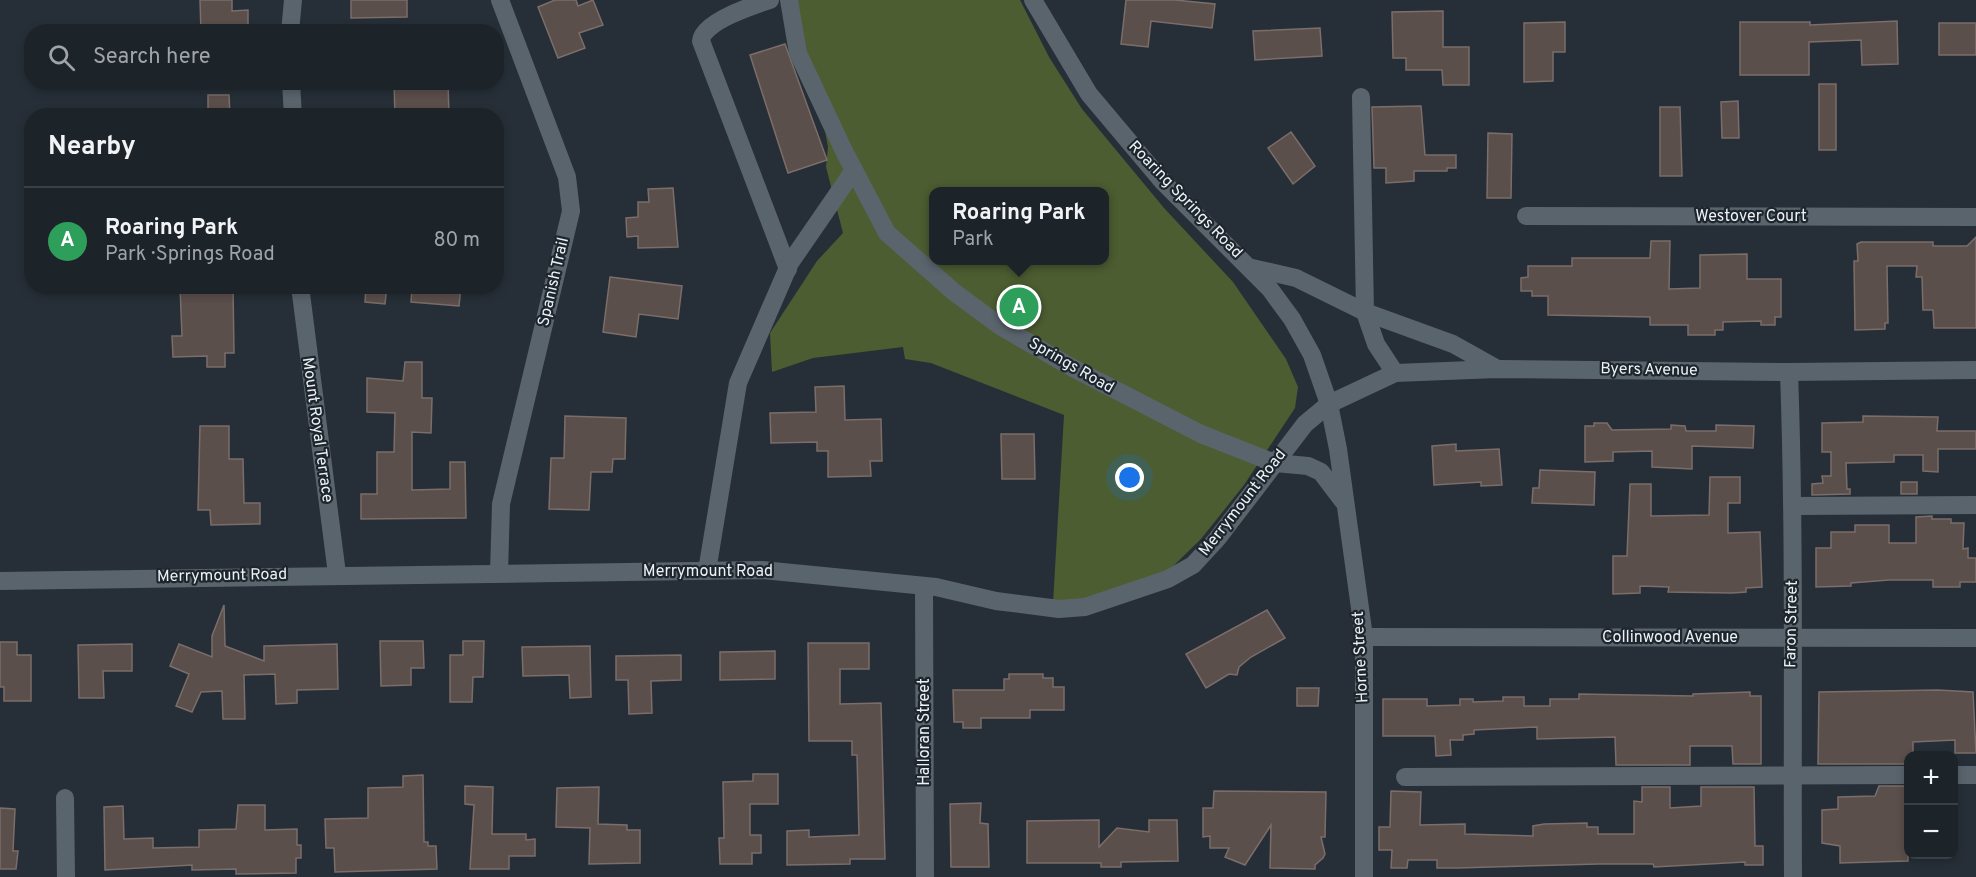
<!DOCTYPE html>
<html lang="en">
<head>
<meta charset="utf-8">
<style>
	:root { --surface:#1c2329; --page:#252b31; --text:#f1f3f6; --muted:#a0a4a8; --line:#3a4046; --accent:#fa9f4f }
	body { margin:0; font-family:Overpass,sans-serif; background:var(--page); color:var(--text) }
	.controls { position:absolute; right:18px; bottom:18px; display:grid; overflow:hidden; border-radius:12px; box-shadow:0 3px 9px #0003 }
	.controls button { width:54px; height:54px; display:grid; place-items:center; padding:0; border:0; border-bottom:2px solid var(--line); background:var(--surface); color:var(--text); font:30px sans-serif }
	.you { position:absolute; left:1130px; top:478px; width:21px; height:21px; margin:-15px; border:4px solid #fff; border-radius:50%; background:#1a73e8; box-shadow:0 0 0 9px #1a73e833 }
	.badge { display:grid; place-items:center; width:39px; height:39px; border-radius:50%; background:var(--accent); color:#fff; font-size:20px; font-weight:700 }
	.pin { position:absolute; translate:-50% -50%; border:3px solid #fff; box-shadow:0 2px 6px #0006 }
	.popup { position:absolute; left:929px; top:187px; width:180px; height:78px; box-sizing:border-box; display:grid; place-content:center; border-radius:12px; background:var(--surface); filter:drop-shadow(0 2px 4px #0005); font-size:20px; white-space:nowrap; color:var(--muted) }
	.popup b { font-size:22px; color:var(--text) }
	.popup::after { content:''; position:absolute; left:50%; top:100%; margin-left:-12px; border:12px solid transparent; border-top-color:var(--surface) }
	.list { margin:0; padding:0; list-style:none }
	h2 { display:flex; justify-content:space-between; align-items:center; height:78px; margin:0; padding:0 24px; font-size:26px }
	h2 small { font-size:20px; font-weight:400; color:var(--muted) }
	.list li { display:grid; grid-template-columns:39px 1fr auto; gap:18px; align-items:center; box-sizing:border-box; height:108px; padding:0 24px; border-top:2px solid var(--line) }
	.list b { display:block; font-size:22px; white-space:nowrap }
	.list p { margin:0; font-size:20px; white-space:nowrap; color:var(--muted) }
	.list em { font-size:20px; font-style:normal; color:var(--muted) }
	.icon { flex:none; width:33px; height:33px; fill:none; stroke:currentColor; stroke-width:2; stroke-linecap:round; stroke-linejoin:round }
	.map { position:relative; flex:none; width:1976px; height:877px; overflow:hidden }
	.search { position:absolute; background:var(--surface); box-shadow:0 3px 9px #0003; left:24px; top:24px; width:480px; height:66px; display:flex; align-items:center; gap:15px; box-sizing:border-box; padding:0 21px; border-radius:24px; color:var(--muted); font-size:22px }
	.panel { position:absolute; background:var(--surface); box-shadow:0 3px 9px #0003; left:24px; top:108px; width:480px; height:186px; border-radius:24px }
	.map>svg:first-child { display:block }
	.green { fill:#4c5d31; fill-rule:evenodd }
	.building { fill:#5b4f4b; stroke:#7b6d6a; stroke-width:1.5 }
	.lines { fill:none; stroke-linecap:round; stroke-linejoin:round }
	.minor { stroke:#5a646d; stroke-width:18 }
	.labels { text-anchor:middle; dominant-baseline:central; stroke-width:4.5; stroke-linejoin:round; paint-order:stroke }
	.street-label { font-size:16px; fill:#ebf1f6; stroke:#1d262d }
</style>
</head>
<body>
<div class="map">
<svg width="1976" height="877" viewBox="0 0 1976 877">
	<rect width="100%" height="100%" fill="#262f37"/>
	<path class="green" d="M784 0H1020L1049 57 1082 109 1164 208 1233 282 1286 359 1298 387 1295 408 1244 485 1201 539 1165 574 1085 603H1053L1064 415 931 363 905 359 903 347 813 358 772 372 770 333 817 261 843 233 826 167 828 147 822 115ZM934 192H1104V260H934Z"/>
	<g class="building">
		<path d="M200 0H232V11L248 10V32H201Z"/>
		<path d="M351 0H407V17L351 18Z"/>
		<path d="M555 0H576L578 6 593 0 603 25 579 33 585 48 558 58 538 7Z"/>
		<path d="M1126 0H1175L1215 4 1212 28 1151 21 1148 47 1121 44Z"/>
		<path d="M1443 11V47H1469V85H1443L1442 70H1406V58H1393L1392 12Z"/>
		<path d="M1897 21 1898 64 1862 65 1861 40 1809 42V75H1740V22H1810V25Z"/>
		<path d="M1565 22V52H1553V81L1524 82V23Z"/>
		<rect x="1939" y="23" width="37" height="32"/>
		<path d="M1320 28 1322 56 1255 60 1253 31Z"/>
		<path d="M785 44 827 160 788 173 750 55Z"/>
		<path d="M394 82H448L449 116H395Z"/>
		<rect x="1819" y="84" width="17" height="66"/>
		<path d="M208 95H229L230 116H208Z"/>
		<path d="M1738 101 1739 138H1722L1721 102Z"/>
		<path d="M1421 106 1425 155H1456V168H1447V171H1414V181L1386 183V168H1374L1372 107Z"/>
		<path d="M1660 107H1680L1682 176H1660Z"/>
		<path d="M1291 132 1315 166 1293 184 1268 148Z"/>
		<path d="M1488 133 1512 134 1511 198H1487Z"/>
		<path d="M673 188 678 247 638 248V236L627 237 626 218 638 217V202H649L648 189Z"/>
		<path d="M1976 237V328H1934L1933 310H1923L1922 277H1916L1917 266H1887L1888 323H1885V329L1855 330 1854 261H1858L1857 244 1861 242H1933V246H1967Z"/>
		<path d="M1651 241H1670L1669 289 1700 288V255L1747 254V279H1781V317H1775V325H1761V321L1723 322V330H1715V335H1688V325H1650V317L1548 315V296H1532V291H1521V278L1528 277V266H1572V258H1650Z"/>
		<path d="M610 277 682 286 678 319 639 314 636 337 603 332Z"/>
		<path d="M233 286 234 353H225V367H207V356L173 357 172 336H182L180 287Z"/>
		<path d="M366 286H387L385 304 365 302Z"/>
		<path d="M428 286H461L459 306 411 302 412 289 428 290Z"/>
		<path d="M405 362H422V398H432L431 433 412 432V490L450 489V462H465L466 518 361 519V494H377V452H394L395 413 367 412V378L403 381Z"/>
		<path d="M844 386 845 420 881 419 882 461H870L871 476 828 477V451H817V442L771 443 770 413 816 412 815 387Z"/>
		<path d="M565 416 626 418 625 459H613L612 472H591L589 510 549 509 551 458H564Z"/>
		<path d="M1863 416 1938 417 1937 431H1976V449H1938V472L1923 471V455H1894V462L1846 463 1847 489H1850V494L1812 495V484L1823 483 1822 476H1831V452H1822V423L1863 422Z"/>
		<path d="M1594 423H1607L1612 430 1671 429V425L1685 426 1686 431H1716V425L1754 426 1753 448 1692 446V469L1652 467V451L1613 452V461L1585 462V426H1594Z"/>
		<path d="M200 426H229V459H243L244 503H260V524L211 525 210 510H198Z"/>
		<path d="M1001 434H1034L1035 479H1002Z"/>
		<path d="M1456 444V451L1499 449 1502 485 1481 486V482L1434 485 1432 446Z"/>
		<path d="M1540 470 1595 472 1594 505 1532 503 1533 488H1539Z"/>
		<path d="M1710 477H1740V503H1728V533L1760 532 1762 587 1746 588V592L1732 593 1668 592 1669 587 1640 586V593L1613 594V556H1627L1630 484H1651V516L1709 515Z"/>
		<rect x="1901" y="482" width="16" height="12"/>
		<path d="M1932 516V519H1951V523H1964L1963 549 1968 548V558H1976V582H1960V587H1933V580H1889L1851 583V586L1816 587V548H1831V532H1855V525H1889V543H1916V517Z"/>
		<path d="M224 605 225 646 264 661V646L337 644 338 689 297 690V703L276 704 275 674 244 675 245 719H223L222 691 201 692 192 712 176 706 189 674 170 666 179 644 212 657V636Z"/>
		<path d="M1267 610 1285 638 1251 657 1239 667 1237 675 1229 674 1206 688 1186 654Z"/>
		<path d="M380 641H423L424 668H411V685L381 686Z"/>
		<path d="M463 641H484L483 677H473L472 702H450V655H463Z"/>
		<path d="M0 642H17V655H31V701H4V687H0Z"/>
		<path d="M808 643H869V669H840V704L881 703 885 859H850V864L787 865V831L809 830V837L859 835 857 755H852V741H809Z"/>
		<path d="M132 644V671H103L104 698H79L78 645Z"/>
		<path d="M590 646 591 697 570 698 569 675 523 676 522 647Z"/>
		<path d="M775 651V679L720 680V652Z"/>
		<path d="M681 655V680L651 681 652 713 629 714 628 680H616V656Z"/>
		<path d="M1009 674H1043V678H1053V687H1064V710H1030V718H981V728H963V722H954L953 690H1004V679H1009Z"/>
		<path d="M1297 688H1319L1318 706H1297Z"/>
		<path d="M1938 690 1973 692 1976 753H1955V740L1913 742V756H1908V764H1818L1819 692Z"/>
		<path d="M1750 692V696H1761V764H1733L1732 746H1690V765H1616L1615 737 1537 739V727L1474 730V734L1463 735V740H1450L1451 755 1436 756 1435 736H1383V699H1427V706L1460 705V699H1473V702L1503 701V697H1524V706H1550V699H1579V694L1693 696V694Z"/>
		<path d="M753 774H778V804H750V835H761V853H752V864H720L719 838H724L723 782 753 781Z"/>
		<path d="M423 775 424 842H428V846H436L437 869 335 872 334 848H326L325 819 368 818V788L403 787V776Z"/>
		<path d="M465 786 493 787 492 834H526V840L535 839V856H509V869H470L474 805 465 804Z"/>
		<path d="M1879 786H1908V861L1840 863V846L1822 843V810L1838 809V797L1875 796Z"/>
		<path d="M599 787 598 824 627 825V830H640V863L589 864 590 828 556 827 557 788Z"/>
		<path d="M1642 787H1670V808L1701 806V787H1754L1755 846H1763V865H1745V862L1654 867 1653 864H1599L1457 868H1437V860H1408L1407 868H1391L1392 850H1379V827H1390L1391 791 1421 792 1420 825 1465 824V834L1533 836V826L1544 824 1587 823V827H1598V834H1634V801L1642 802Z"/>
		<path d="M1214 791 1326 792 1325 837H1321L1325 854 1323 858 1315 865V869L1270 868 1271 825 1245 865 1225 857 1229 848H1210V836L1203 837V808H1213Z"/>
		<path d="M981 803 980 823 988 824 989 867H951L950 804Z"/>
		<path d="M238 805H265V830L297 829V845H301V858H296V873L236 874V869L192 870V865L105 870 104 807 123 806 124 839 153 838V848L199 847V830L236 829Z"/>
		<path d="M0 808 15 809 13 851H18L16 869H0Z"/>
		<path d="M1099 820V847L1117 828 1149 832V820H1177L1178 861 1121 862V867H1101V863H1027V821Z"/>
	</g>
	<g class="lines">
		<g class="minor">
			<path d="M770 0C754 5 702 22 701 41L788 269"/>
			<path d="M789 0 798 53 844 151 887 233 954 292 1000 326 1071 367 1201 434 1275 463 1308 466 1321 472 1343 501"/>
			<path d="M1033 0 1089 94 1163 182 1270 289 1292 319 1312 355 1329 404 1338 449 1364 637V877"/>
			<path d="M290 32 293 0"/>
			<path d="M291 82 293 116"/>
			<path d="M1361 97 1365 312 1376 344 1395 373"/>
			<path d="M1526 216 1976 217"/>
			<path d="M1252 268 1296 278 1365 312 1453 344 1496 368"/>
			<path d="M300 286 337 574"/>
			<path d="M1789 372C1795 540 1792 709 1793 877"/>
			<path d="M1794 506 1976 505"/>
			<path d="M707 571 738 383 790 263 854 170"/>
			<path d="M499 573 501 504 571 211 567 177 500 0"/>
			<path d="M0 581 762 570 936 587 996 601 1059 609 1085 607 1168 579 1193 565 1217 539 1305 424 1329 404 1395 373 1497 369 1789 372 1976 370"/>
			<path d="M924 586 925 877"/>
			<path d="M1364 637 1976 638"/>
			<path d="M1954 775H1976"/>
			<path d="M1405 777 1908 775"/>
			<path d="M65 798 66 877"/>
		</g>
	</g>
	<g class="labels">
		<g class="street-label">
			<text transform="translate(1185 200) rotate(46)">Roaring Springs Road</text>
			<text x="1751" y="217">Westover Court</text>
			<text transform="translate(554 282) rotate(-77)">Spanish Trail</text>
			<text transform="translate(1071 366) rotate(30)">Springs Road</text>
			<text transform="translate(1649 370) rotate(1)">Byers Avenue</text>
			<text transform="translate(317 430) rotate(82)">Mount Royal Terrace</text>
			<text transform="translate(1243 503) rotate(-52)">Merrymount Road</text>
			<text x="708" y="572">Merrymount Road</text>
			<text transform="translate(222 576) rotate(-1)">Merrymount Road</text>
			<text transform="translate(1792 624) rotate(-89)">Faron Street</text>
			<text x="1670" y="638">Collinwood Avenue</text>
			<text transform="translate(1361 657) rotate(-93)">Horne Street</text>
			<text transform="translate(925 732) rotate(-90)">Halloran Street</text>
		</g>
	</g>
</svg>
<div class="controls">
<button>+</button>
<button>−</button>
</div>
<div class="you"></div>
<div class="pin badge" style="left:1019px;top:307px;background:#2e9e5b">A</div>
<div class="popup"><b>Roaring Park</b>Park</div>
<div class="search"><svg class="icon" aria-label="search" viewBox="0 0 24 24"><circle cx="10" cy="10" r="6"/><path d="M15 15l6 6"/></svg>Search here</div>
<section class="panel">
<h2>Nearby<small></small></h2>
<ul class="list">
<li><span class="badge" style="background:#2e9e5b">A</span><div><b>Roaring Park</b><p>Park · Springs Road</p></div><em>80 m</em></li>
</ul>
</section>
</div>
</body>
</html>
